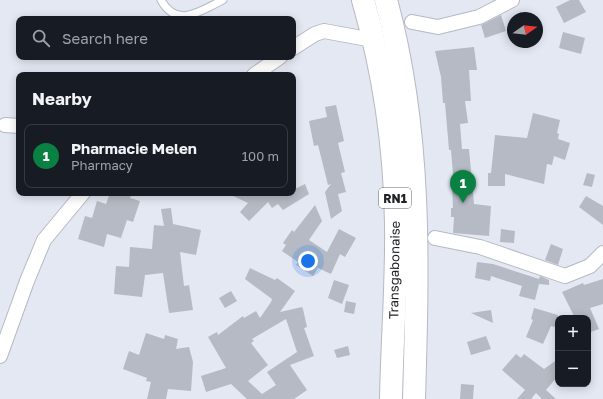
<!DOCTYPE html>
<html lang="en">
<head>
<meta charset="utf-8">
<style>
	:root { --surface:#171b24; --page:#20242c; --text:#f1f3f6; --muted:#9ea1a6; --line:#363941; --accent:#0b8043 }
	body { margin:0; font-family:"Golos Text",sans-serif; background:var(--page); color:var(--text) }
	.controls { position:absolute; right:12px; bottom:12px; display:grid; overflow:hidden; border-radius:8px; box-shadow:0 2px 10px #0003 }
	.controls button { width:36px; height:36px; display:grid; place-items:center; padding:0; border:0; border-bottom:1px solid var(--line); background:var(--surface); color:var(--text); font:20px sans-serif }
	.compass { position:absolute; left:507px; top:12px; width:36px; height:36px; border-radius:50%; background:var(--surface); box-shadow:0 2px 10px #0003; rotate:76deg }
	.you { position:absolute; left:308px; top:261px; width:14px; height:14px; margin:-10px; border:3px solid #fff; border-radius:50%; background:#1a73e8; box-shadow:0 0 0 6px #1a73e833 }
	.badge { display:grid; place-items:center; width:26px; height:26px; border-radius:50%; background:var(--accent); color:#fff; font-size:13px; font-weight:700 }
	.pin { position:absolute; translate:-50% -33px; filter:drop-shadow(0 1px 2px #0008) }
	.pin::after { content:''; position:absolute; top:21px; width:14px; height:12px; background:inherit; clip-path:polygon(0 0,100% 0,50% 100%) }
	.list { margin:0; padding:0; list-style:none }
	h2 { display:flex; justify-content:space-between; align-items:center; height:52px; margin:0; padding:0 16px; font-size:17px }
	h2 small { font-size:13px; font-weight:400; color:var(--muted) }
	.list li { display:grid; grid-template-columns:26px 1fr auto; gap:12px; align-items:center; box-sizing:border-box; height:64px; margin:0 8px 8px; padding:0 8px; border:1px solid var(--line); border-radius:8px }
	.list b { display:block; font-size:15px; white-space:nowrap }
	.list p { margin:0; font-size:13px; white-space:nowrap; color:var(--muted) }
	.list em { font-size:13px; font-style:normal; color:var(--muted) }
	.icon { flex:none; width:22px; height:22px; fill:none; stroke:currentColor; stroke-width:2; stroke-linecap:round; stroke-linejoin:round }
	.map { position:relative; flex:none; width:603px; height:399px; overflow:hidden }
	.search { position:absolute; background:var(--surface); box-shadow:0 2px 10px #0003; left:16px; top:16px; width:280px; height:44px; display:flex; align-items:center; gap:10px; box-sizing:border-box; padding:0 14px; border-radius:8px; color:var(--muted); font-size:15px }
	.panel { position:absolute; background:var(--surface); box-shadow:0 2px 10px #0003; left:16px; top:72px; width:280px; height:124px; border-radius:8px }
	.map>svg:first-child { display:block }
	.building { fill:#b5bac4; fill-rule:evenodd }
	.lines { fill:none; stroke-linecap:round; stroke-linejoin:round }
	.service-casing { stroke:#b5b9c4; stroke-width:9 }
	.minor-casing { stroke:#b5b9c4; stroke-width:16 }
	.trunk-casing { stroke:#b5b9c4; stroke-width:24 }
	.service { stroke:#fff; stroke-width:7 }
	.minor { stroke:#fff; stroke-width:14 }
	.trunk { stroke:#fff; stroke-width:22 }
	.labels { text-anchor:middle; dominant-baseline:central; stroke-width:3; stroke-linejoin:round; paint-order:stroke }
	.shield { fill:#fff; stroke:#636467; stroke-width:1 }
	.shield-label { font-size:12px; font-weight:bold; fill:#202226 }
	.street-label { font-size:13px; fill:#202226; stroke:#fff }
</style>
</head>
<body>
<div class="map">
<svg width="603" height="399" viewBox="0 0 603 399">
	<rect width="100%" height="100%" fill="#e4e8f3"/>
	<g class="building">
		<path d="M570 0H579L586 12 564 23 556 7Z"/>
		<path d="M501 15 506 31 485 38 481 25Z"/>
		<path d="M563 32 585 38 581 54 559 48Z"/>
		<path d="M474 47 477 70H469L471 101H465L468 123 460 124 462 149H469L474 204 491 206 489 236 453 233 454 217H451V208H453L452 186H454L451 150H449L445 103H443L441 77 435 51Z"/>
		<path d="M336 105 344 141 338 143 345 172 341 173 346 192 338 194 342 211 331 219 325 192 331 184 328 185 318 145 314 146 309 121 327 117 325 107Z"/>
		<path d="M533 113 560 120 557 133 559 134 558 139 570 143 565 160 554 156 552 165 547 164 544 184 505 174V186H488V173H491L495 135 527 138Z"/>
		<path d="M587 173 595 175 592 187 583 185Z"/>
		<path d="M305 184 309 194 283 210 278 204 272 208 268 202 249 221 240 212 248 203 227 193H293V190Z"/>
		<path d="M110 193H132L130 198 140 201 133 222 127 220 121 238 107 234 104 247 78 239 85 216 92 218 97 201 106 204Z"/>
		<path d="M586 196 603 206V225L579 207Z"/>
		<path d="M315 205 322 221 309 240 327 252 339 229 356 238 345 257 340 254 331 274 318 268 313 276 296 265 298 262 282 251 286 245 283 243 292 230 294 232Z"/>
		<path d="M171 208 173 224 201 230 196 255 180 252 184 286 189 285 193 310 169 313 163 273 145 275 142 297 114 294 116 266 129 267 130 247 152 249 154 225 164 226 161 209Z"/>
		<path d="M501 229 515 231 514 243 500 242Z"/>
		<path d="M551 244 563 249 558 265 545 260Z"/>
		<path d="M477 262 493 264 539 279 540 276 549 280V285L539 284 535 300 519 296 522 286 491 276 490 281 475 278Z"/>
		<path d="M250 268 275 280 277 278 295 291 280 312 302 307 303 309 307 327 304 328 314 356 290 365 307 390 294 399H247L231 384 206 392 201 376 226 368 208 337 217 332 218 335 243 316 244 318 256 311 260 318 271 302 272 299 245 279ZM286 319 297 352 267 372 276 385 262 394 248 381 268 365 251 343 254 341 252 339Z"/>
		<path d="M603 279V304L590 308 599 329 588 333V318H575L562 292 583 283 584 285Z"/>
		<path d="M334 280 349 285 342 304 328 298Z"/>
		<path d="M231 291 237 301 225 308 219 298Z"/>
		<path d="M346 301 356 303 354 314 344 312Z"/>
		<path d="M534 308 558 315 555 327 551 326 543 344 526 337 533 320 531 319Z"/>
		<path d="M491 310 493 323 471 313Z"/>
		<path d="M146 333 164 339 165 335 178 339 176 349 189 347 193 362 191 391 168 389 166 399H147L151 382 146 381 147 378 123 369 129 351 139 355Z"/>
		<path d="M486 336 491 349 471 355 467 342Z"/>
		<path d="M348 346 350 355 337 358 334 350Z"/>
		<path d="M516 354 521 358 524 354 544 369 558 359V376L546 390 556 399H542L536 393 531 399H517L525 390 502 370Z"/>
		<path d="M461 384 474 385 473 399H460Z"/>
	</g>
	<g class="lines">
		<g class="service-casing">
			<path id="service" d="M161 0C177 29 200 11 223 0"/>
		</g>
		<g class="minor-casing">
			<g id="minor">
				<path d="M412 22 438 27 479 17 512 0"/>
				<path d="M293 48 315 34 324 31 373 40"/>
				<path d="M254 75 280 57"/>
				<path d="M5 125 19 126"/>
				<path d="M435 238 480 247 565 276 590 266 603 253"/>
				<path d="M0 356 27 281 44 240 83 193"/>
			</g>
		</g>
		<g class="trunk-casing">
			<g id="trunk">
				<path d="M363 0C384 73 395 148 396 224 397 282 392 341 391 399"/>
				<path d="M386 0C422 132 418 263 414 399"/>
			</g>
		</g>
		<use href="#service" class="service"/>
		<use href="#minor" class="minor"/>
		<use href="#trunk" class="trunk"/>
	</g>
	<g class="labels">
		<rect class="shield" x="379" y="188" width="32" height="20" rx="3"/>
		<g class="shield-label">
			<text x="395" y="198">RN1</text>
		</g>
		<g class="street-label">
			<text transform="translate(394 270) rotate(-89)">Transgabonaise</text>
		</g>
	</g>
</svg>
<div class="controls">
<button>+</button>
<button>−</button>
</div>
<svg class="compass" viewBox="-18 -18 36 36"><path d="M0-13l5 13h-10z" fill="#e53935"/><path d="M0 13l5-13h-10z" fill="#9ea1a6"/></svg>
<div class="you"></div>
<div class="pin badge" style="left:463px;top:203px">1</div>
<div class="search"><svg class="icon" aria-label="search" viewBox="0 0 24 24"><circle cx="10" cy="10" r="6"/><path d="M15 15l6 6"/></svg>Search here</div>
<section class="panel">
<h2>Nearby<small></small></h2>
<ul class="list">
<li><span class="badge">1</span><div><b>Pharmacie Melen</b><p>Pharmacy</p></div><em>100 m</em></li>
</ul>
</section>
</div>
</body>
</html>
